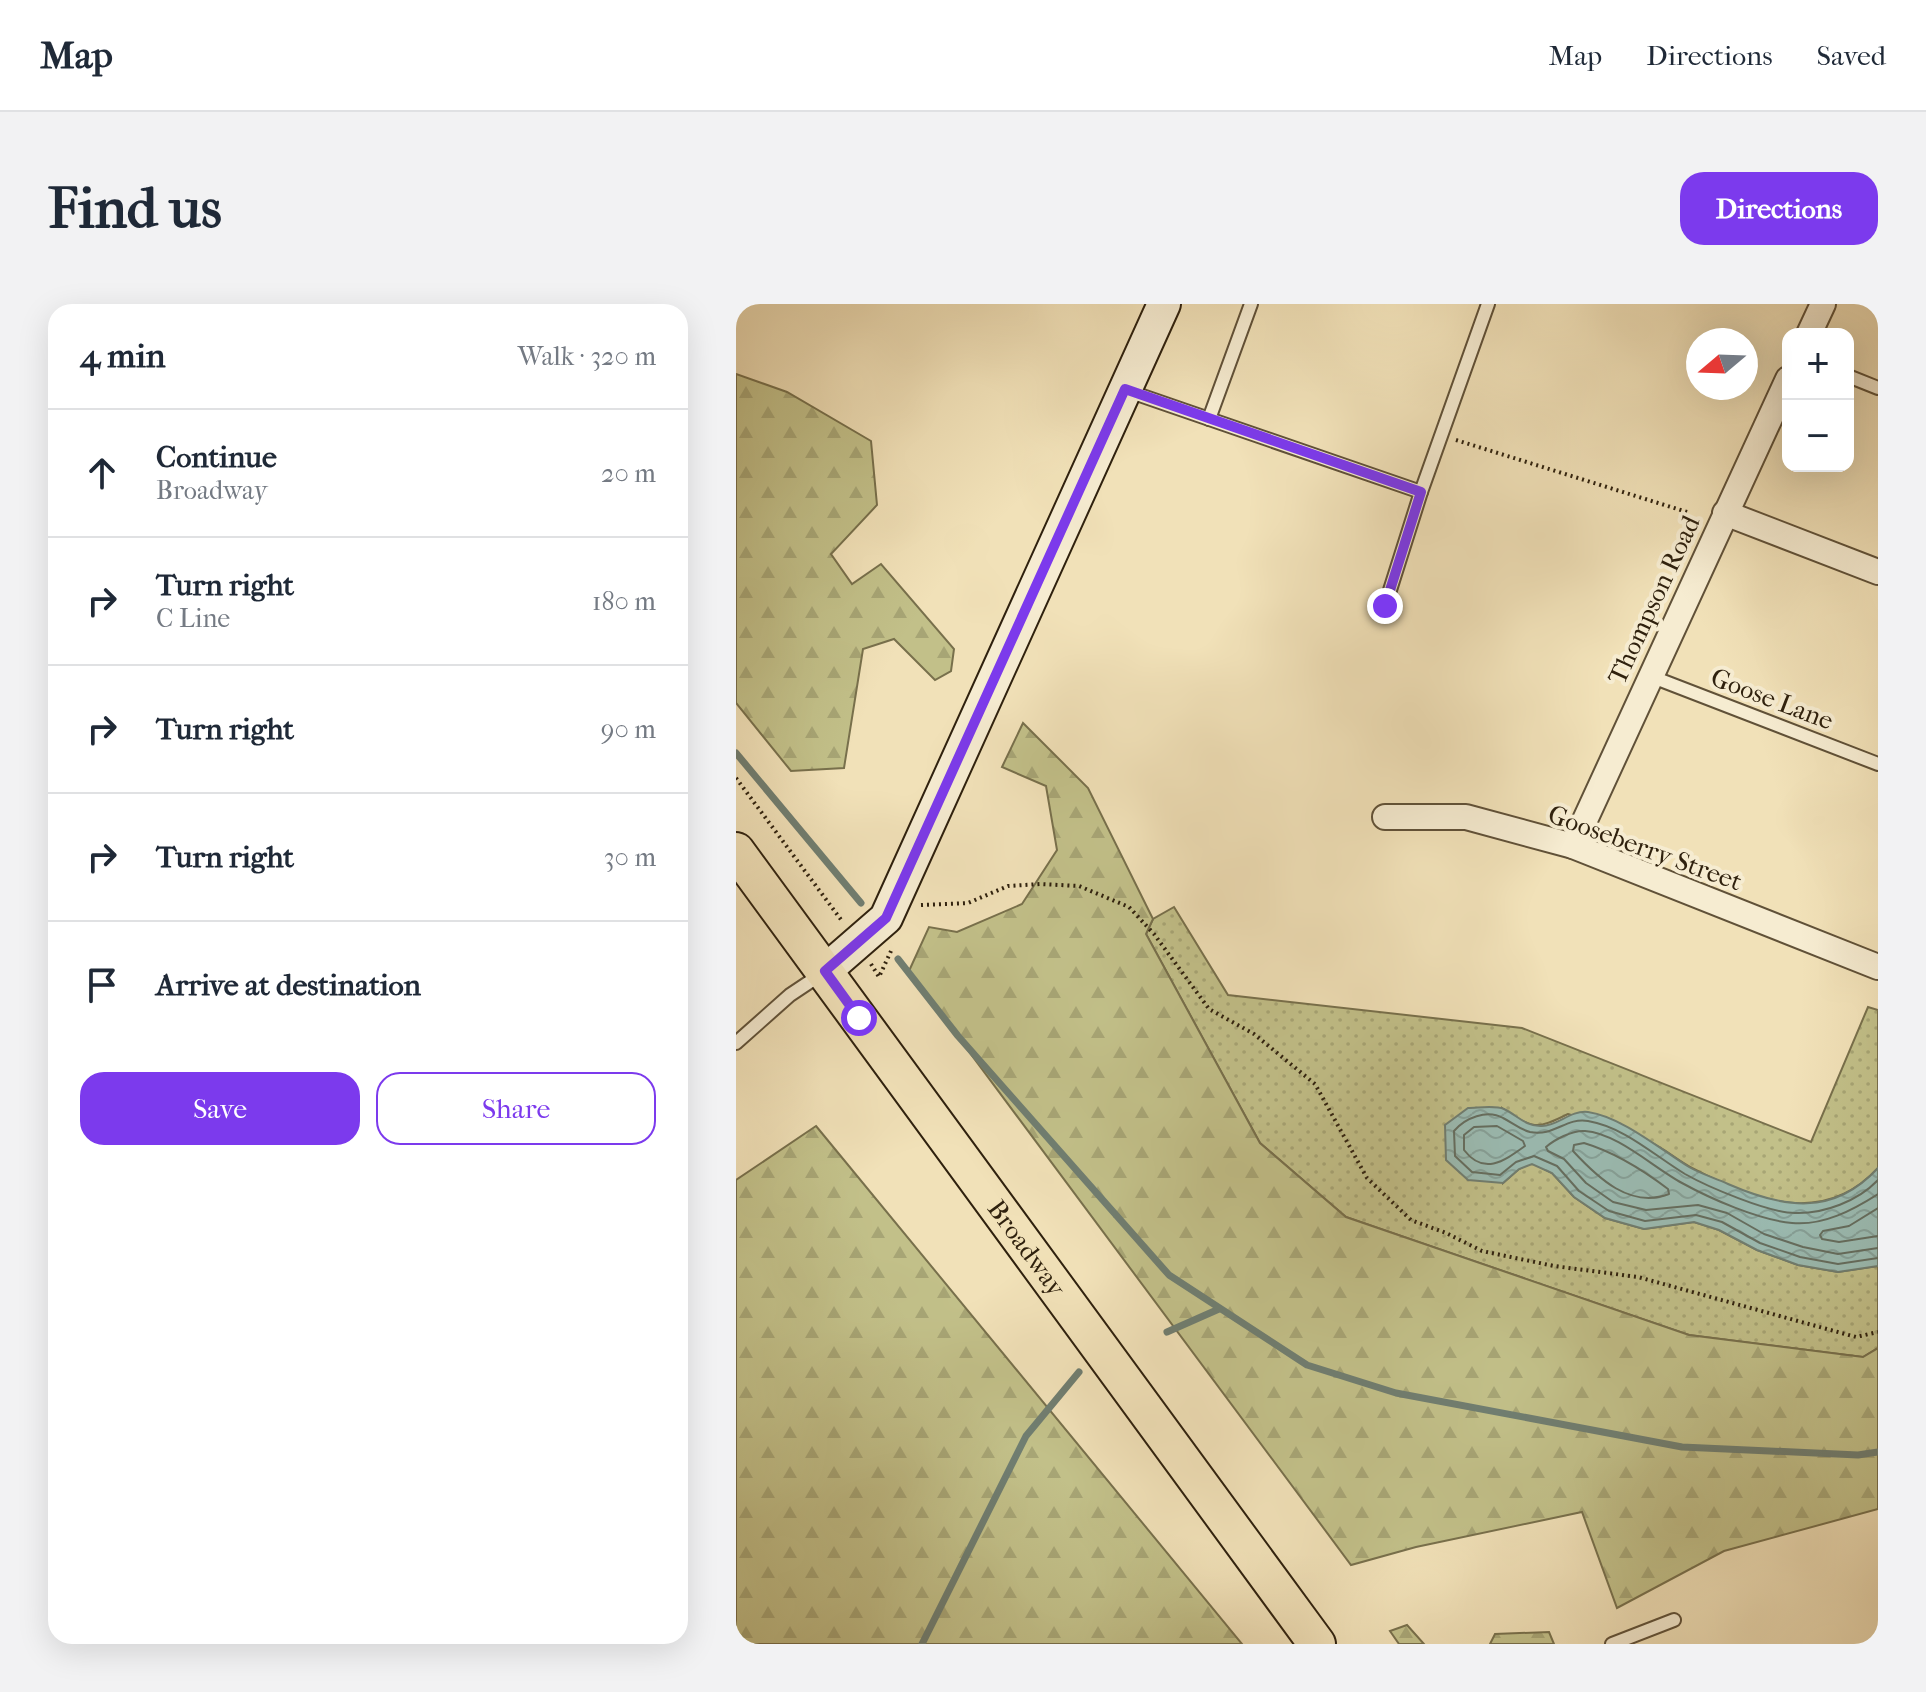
<!DOCTYPE html>
<html lang="en">
<head>
<meta charset="utf-8">
<style>
	:root { --surface:#fff; --page:#f2f2f3; --text:#1f2937; --muted:#747a83; --line:#e0e1e3; --accent:#7c3aed }
	body { margin:0; font-family:"IM FELL French Canon",serif; background:var(--page); color:var(--text) }
	.controls { position:absolute; right:24px; top:24px; display:grid; overflow:hidden; border-radius:16px; box-shadow:0 8px 32px #0002 }
	.controls button { width:72px; height:72px; display:grid; place-items:center; padding:0; border:0; border-bottom:2px solid var(--line); background:var(--surface); color:var(--text); font:40px sans-serif }
	.compass { position:absolute; left:950px; top:24px; width:72px; height:72px; border-radius:50%; background:var(--surface); box-shadow:0 8px 32px #0002; rotate:251deg }
	.stop { position:absolute; width:24px; height:24px; margin:-18px; border:6px solid #7c3aed; border-radius:50%; background:#fff }
	.stop.end { background:#7c3aed; border-color:#fff; box-shadow:0 2px 8px #0008 }
	.list { margin:0; padding:0; list-style:none }
	h2 { display:flex; justify-content:space-between; align-items:center; height:104px; margin:0; padding:0 32px; font-size:34px }
	h2 small { font-size:26px; font-weight:400; color:var(--muted) }
	.list li { display:grid; grid-template-columns:52px 1fr auto; gap:24px; align-items:center; box-sizing:border-box; height:128px; padding:0 32px; border-top:2px solid var(--line) }
	.list b { display:block; font-size:30px; white-space:nowrap }
	.list p { margin:0; font-size:26px; white-space:nowrap; color:var(--muted) }
	.list em { font-size:26px; font-style:normal; color:var(--muted) }
	.actions { display:flex; gap:16px; padding:24px 32px }
	.actions a { flex:1; padding:18px 0; border:2px solid var(--accent); border-radius:24px; text-align:center; font-size:28px; color:var(--accent) }
	.actions .main { background:var(--accent); color:#fff }
	.icon { flex:none; width:44px; height:44px; fill:none; stroke:currentColor; stroke-width:2; stroke-linecap:round; stroke-linejoin:round }
	.map { position:relative; flex:none; width:1142px; height:1340px; overflow:hidden; border-radius:24px }
	header { display:flex; align-items:center; gap:48px; box-sizing:border-box; height:112px; padding:0 40px; background:var(--surface); border-bottom:2px solid var(--line) }
	header strong { font-size:38px }
	nav { display:flex; gap:44px; margin-inline-start:auto; font-size:28px }
	.intro { display:flex; align-items:center; justify-content:space-between; box-sizing:border-box; height:192px; padding:0 48px }
	h1 { margin:0; font-size:56px }
	.button { padding:20px 36px; border-radius:24px; background:var(--accent); color:#fff; font-size:28px; font-weight:700 }
	main { display:flex; gap:48px; padding:0 48px }
	aside { flex:1; background:var(--surface); border-radius:24px; box-shadow:0 8px 32px #0002 }
	.map>svg:first-child { display:block }
	.grass { fill:url(#grass-dots); stroke:#78704c; stroke-width:2 }
	.forest { fill:url(#forest-firs); stroke:#78704c; stroke-width:2 }
	.water { fill:url(#water-waves); stroke:#707e71; stroke-width:2 }
	.lines { fill:none; stroke-linecap:round; stroke-linejoin:round }
	.shore { stroke:#656e60; stroke-width:2 }
	.stream { stroke:#707e71; stroke-width:7 }
	.lane-casing { stroke:#605138; stroke-width:16 }
	.street-casing { stroke:#605138; stroke-width:28 }
	.secondary-casing { stroke:#2f210e; stroke-width:36 }
	.primary-casing { stroke:#2f210e; stroke-width:40 }
	.path { stroke:#2f210e; stroke-width:4; stroke-dasharray:2 4; stroke-linecap:butt }
	.lane { stroke:#f6ecd1; stroke-width:12 }
	.street { stroke:#f6ecd1; stroke-width:24 }
	.secondary { stroke:#f6ecd1; stroke-width:32 }
	.primary { stroke:#f1e1b8; stroke-width:36 }
	.route { stroke:#7c3aed; stroke-width:10 }
	.labels { text-anchor:middle; dominant-baseline:central; stroke-width:8; stroke-linejoin:round; paint-order:stroke }
	.street-label { font-size:26px; fill:#2f210e; stroke:#f6ecd1 }
</style>
</head>
<body>
<header>
<strong>Map</strong>
<nav><a>Map</a><a>Directions</a><a>Saved</a></nav>
</header>
<div class="intro"><h1>Find us</h1><a class="button">Directions</a></div>
<main>
<aside>
<h2>4 min<small>Walk · 320 m</small></h2>
<ul class="list">
<li><svg class="icon" aria-label="ahead" viewBox="0 0 24 24"><path d="M12 20V5M6 11l6-6 6 6"/></svg><div><b>Continue</b><p>Broadway</p></div><em>20 m</em></li>
<li><svg class="icon" aria-label="right" viewBox="0 0 24 24"><path d="M7 20v-9h11M14 6l5 5-5 5"/></svg><div><b>Turn right</b><p>C Line</p></div><em>180 m</em></li>
<li><svg class="icon" aria-label="right" viewBox="0 0 24 24"><path d="M7 20v-9h11M14 6l5 5-5 5"/></svg><div><b>Turn right</b></div><em>90 m</em></li>
<li><svg class="icon" aria-label="right" viewBox="0 0 24 24"><path d="M7 20v-9h11M14 6l5 5-5 5"/></svg><div><b>Turn right</b></div><em>30 m</em></li>
<li><svg class="icon" aria-label="arrive" viewBox="0 0 24 24"><path d="M6 21V4h12l-3 4 3 4H6"/></svg><div><b>Arrive at destination</b></div></li>
</ul>
<div class="actions"><a class="main">Save</a><a>Share</a></div>
</aside>
<div class="map">
<svg width="1142" height="1340" viewBox="0 0 1142 1340">
	<defs>
		<pattern id="grass-dots" width="8" height="8" patternUnits="userSpaceOnUse" patternTransform="scale(2)"><rect width="8" height="8" fill="#c2c089"/><path d="M2 2h.1M6 6h.1" fill="none" stroke="#a7a575" stroke-width="1.8" stroke-linecap="round"/></pattern>
		<pattern id="forest-firs" width="22" height="20" patternUnits="userSpaceOnUse" patternTransform="scale(2)"><rect width="22" height="20" fill="#c2c089"/><path d="M5 1l3.5 6h-7zM16 11l3.5 6h-7z" fill="#a7a575"/></pattern>
		<pattern id="water-waves" width="16" height="10" patternUnits="userSpaceOnUse" patternTransform="scale(2)"><rect width="16" height="10" fill="#9bbcb3"/><path d="M0 5q4-4 8 0t8 0" fill="none" stroke="#86a199"/></pattern>
	</defs>
	<rect width="100%" height="100%" fill="#f1e1b8"/>
	<filter id="stains"><feTurbulence type="fractalNoise" baseFrequency=".0025" numOctaves="4"/><feColorMatrix values="0 0 0 0 .2 0 0 0 0 .09 0 0 0 0 .02 0 0 0 .5 -.17"/></filter>
	<radialGradient id="worn" r=".72"><stop offset=".6" stop-color="#630" stop-opacity="0"/><stop offset="1" stop-color="#630" stop-opacity=".3"/></radialGradient>
	<path class="grass" d="M438 603 492 691 786 724 1075 838 1132 703 1142 706V864C1087 924 1018 896 956 864 941 856 929 845 914 838 889 826 859 819 832 810 800 826 797 825 766 804L767 879 783 865 796 859 816 869 838 893 869 914 908 925 958 918 983 926 1021 946 1062 961 1102 968 1142 962V1044L1127 1053 953 1031 610 913 524 839 410 630 417 615Z"/>
	<g class="forest">
		<path d="M0 70 51 88 135 137 141 201 95 250 116 280 145 260 218 345 215 367 199 376 158 335 127 345 108 464 55 467 0 399Z"/>
		<path d="M287 419 352 484 417 615 410 630 524 839 610 913 953 1031 1127 1053 1142 1044V1205L988 1247 881 1304 846 1208 680 1243 615 1261 173 667 193 623 221 628 286 600 321 546 310 482 266 463Z"/>
		<path d="M80 822 506 1340H0V876Z"/>
		<path d="M671 1321 688 1340H663L654 1327Z"/>
		<path d="M813 1328 818 1340H754L759 1330Z"/>
	</g>
	<path class="water" d="M732 804C742 804 759 801 768 805 781 811 790 823 806 822 822 822 834 806 852 808 886 813 924 845 953 863 965 870 979 874 992 880 1047 904 1097 913 1142 864V962L1102 968 1062 961 1021 946 983 926 958 918 908 925 869 914 838 893 816 869 796 860 783 865 767 879 732 876 710 856 709 821Z"/>
	<g class="lines">
		<g class="shore">
			<path d="M738 823 761 822 787 837 789 842C768 857 748 872 728 846V831Z"/>
			<path d="M848 839C878 848 907 866 932 885L933 890C894 905 862 874 837 847L838 841Z"/>
			<path d="M1142 876C1122 897 1088 910 1059 909 1033 909 972 883 949 870 919 852 888 823 852 817 830 813 818 833 794 828 783 825 777 819 767 814 751 805 729 814 718 827L719 852 736 868 764 871 780 858 798 852 821 862 843 887 873 907 909 917 960 911 986 918 1024 939 1064 953 1102 960 1142 954"/>
			<path d="M1142 890C1117 906 1087 922 1056 919 1023 916 975 895 946 879 918 864 881 829 849 827 836 826 818 836 810 843L812 847 828 855 850 879 877 898 910 906 962 901 991 909 1028 930 1067 943 1102 950 1142 944"/>
			<path d="M1142 904 1113 922 1087 927 1084 931 1086 935 1103 938 1142 932"/>
		</g>
		<g class="stream">
			<path d="M0 449 125 599"/>
			<path d="M162 655 222 732 433 971 571 1061 660 1089 946 1143 1122 1151 1142 1148"/>
			<path d="M431 1028 483 1005"/>
			<path d="M186 1340 290 1132 343 1068"/>
		</g>
		<g class="lane-casing">
			<g id="lane">
				<path d="M1112 72 1142 84"/>
				<path d="M392 87 685 188 752 0"/>
				<path d="M473 115 515 0"/>
				<path d="M649 302 685 188"/>
				<path d="M914 372 1142 460"/>
				<path d="M0 739 54 691 84 671"/>
				<path d="M876 1340 938 1316"/>
			</g>
		</g>
		<g class="street-casing">
			<g id="street">
				<path d="M1073 30 1087 0"/>
				<path d="M989 209 1142 268"/>
				<path d="M649 513H730L837 542 1142 663"/>
				<path d="M837 542 1052 75"/>
			</g>
		</g>
		<g class="secondary-casing">
			<path id="secondary" d="M89 667 150 614 428 0"/>
		</g>
		<g class="primary-casing">
			<g id="primary">
				<path id="s1" d="M0 547 581 1340"/>
			</g>
		</g>
		<g class="path">
			<path d="M720 136 951 208"/>
			<path d="M0 474 106 617"/>
			<path d="M185 601 232 599 272 582 304 580 343 582 393 603 418 630 473 705 518 730 579 780 631 874 675 916 710 929 746 947 818 962 902 973 1120 1033 1142 1028"/>
			<path d="M135 660 143 673 155 647"/>
		</g>
		<use href="#lane" class="lane"/>
		<use href="#street" class="street"/>
		<use href="#secondary" class="secondary"/>
		<use href="#primary" class="primary"/>
	</g>
	<g class="lines">
		<path class="route" d="M123 714 89 667 150 614 389 85 685 188 649 302"/>
	</g>
	<g class="labels">
		<g class="street-label">
			<text transform="translate(918 296) rotate(-65)">Thompson Road</text>
			<text transform="translate(1036 395) rotate(21)">Goose Lane</text>
			<text transform="translate(909 544) rotate(20)">Gooseberry Street</text>
			<text stroke="none"><textPath href="#s1" startOffset="492">Broadway</textPath></text>
		</g>
	</g>
	<rect width="100%" height="100%" filter="url(#stains)"/>
	<rect width="100%" height="100%" fill="url(#worn)"/>
</svg>
<div class="controls">
<button>+</button>
<button>−</button>
</div>
<svg class="compass" viewBox="-18 -18 36 36"><path d="M0-13l5 13h-10z" fill="#e53935"/><path d="M0 13l5-13h-10z" fill="#747a83"/></svg>
<div class="stop" style="left:123px;top:714px"></div>
<div class="stop end" style="left:649px;top:302px"></div>
</div>
</main>
</body>
</html>
